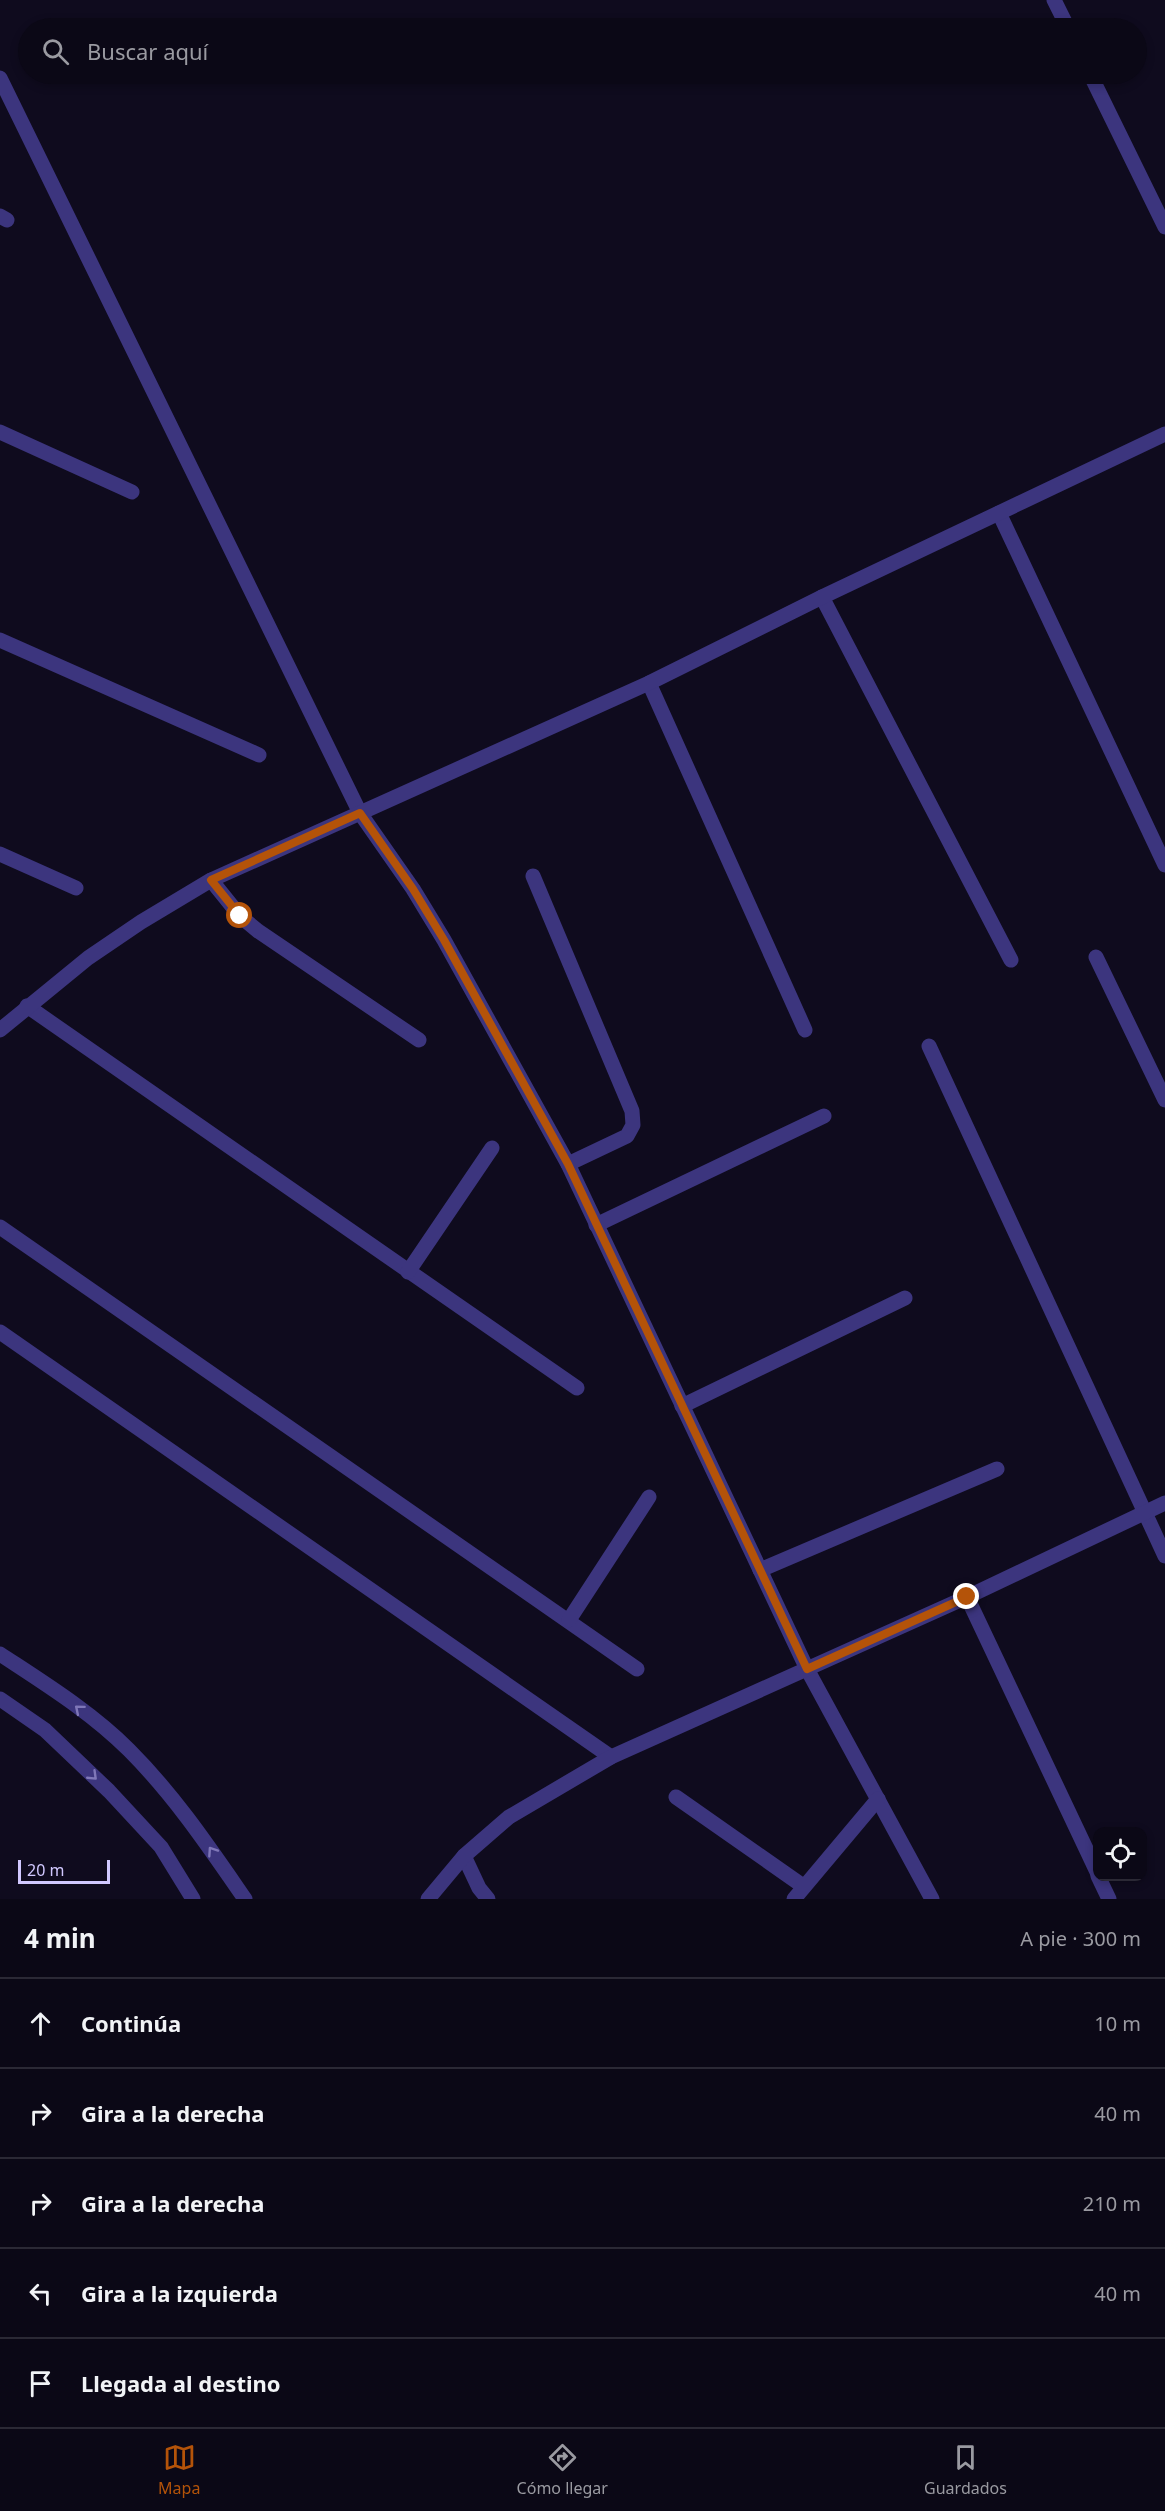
<!DOCTYPE html>
<html lang="es">
<head>
<meta charset="utf-8">
<style>
	:root { --surface:#0b0816; --page:#191623; --text:#f1f3f6; --muted:#9a9aa1; --line:#2b2935; --accent:#b45309 }
	body { margin:0; font-family:"Noto Sans",sans-serif; background:var(--page); color:var(--text) }
	.controls { position:absolute; right:18px; bottom:18px; display:grid; overflow:hidden; border-radius:12px; box-shadow:0 3px 9px #0003 }
	.controls button { width:54px; height:54px; display:grid; place-items:center; padding:0; border:0; border-bottom:2px solid var(--line); background:var(--surface); color:var(--text); font:30px sans-serif }
	.scale { position:absolute; left:18px; bottom:15px; width:92px; box-sizing:border-box; padding-left:6px; border:3px solid #d1c8ff; border-top:0; font-size:16px; line-height:21px; white-space:nowrap; color:#d1c8ff; -webkit-text-stroke:4px #0f0b1e; paint-order:stroke }
	.stop { position:absolute; width:18px; height:18px; margin:-14px; border:4px solid #b45309; border-radius:50%; background:#fff }
	.stop.end { background:#b45309; border-color:#fff; box-shadow:0 2px 6px #0008 }
	.list { margin:0; padding:0; list-style:none }
	h2 { display:flex; justify-content:space-between; align-items:center; height:78px; margin:0; padding:0 24px; font-size:26px }
	h2 small { font-size:20px; font-weight:400; color:var(--muted) }
	.list li { display:grid; grid-template-columns:39px 1fr auto; gap:18px; align-items:center; box-sizing:border-box; height:90px; padding:0 24px; border-top:2px solid var(--line) }
	.list b { display:block; font-size:22px; white-space:nowrap }
	.list em { font-size:20px; font-style:normal; color:var(--muted) }
	.icon { flex:none; width:33px; height:33px; fill:none; stroke:currentColor; stroke-width:2; stroke-linecap:round; stroke-linejoin:round }
	.map { position:relative; flex:none; width:1165px; height:1899px; overflow:hidden }
	.search { position:absolute; background:var(--surface); box-shadow:0 3px 9px #0003; left:18px; right:18px; top:18px; height:66px; display:flex; align-items:center; gap:15px; box-sizing:border-box; padding:0 21px; border-radius:33px; color:var(--muted); font-size:22px }
	.sheet { height:528px; background:var(--surface) }
	nav { display:flex; justify-content:space-around; align-items:center; box-sizing:border-box; height:84px; border-top:2px solid var(--line); background:var(--surface); font-size:16px; color:var(--muted) }
	nav a { display:grid; justify-items:center; gap:3px }
	nav .on { color:var(--accent) }
	.map>svg:first-child { display:block }
	.lines { fill:none; stroke-linecap:round; stroke-linejoin:round }
	.minor { stroke:#3c357e; stroke-width:15 }
	.oneway { stroke:#7f77b8 }
	.route { stroke:#b45309; stroke-width:8 }
</style>
</head>
<body>
<div class="map">
<svg width="1165" height="1899" viewBox="0 0 1165 1899">
	<rect width="100%" height="100%" fill="#0f0b1e"/>
	<g class="lines">
		<g class="minor">
			<path d="M1054 0 1068 28"/>
			<path d="M1090 74 1165 227"/>
			<path d="M0 78 360 813 413 889 444 940 568 1164 807 1669 932 1899"/>
			<path d="M0 216 7 220"/>
			<path d="M0 432 132 492"/>
			<path d="M999 513 1165 865"/>
			<path d="M822 597 1011 960"/>
			<path d="M0 640 259 755"/>
			<path d="M649 683 805 1030"/>
			<path d="M0 854 76 888"/>
			<path d="M533 876 632 1111 633 1125 627 1136 568 1164"/>
			<path d="M211 880 240 916 258 931 419 1040"/>
			<path d="M1096 957 1165 1100"/>
			<path d="M27 1006 577 1388"/>
			<path d="M0 1030 88 958 141 922 211 880 649 683 822 597 1165 434"/>
			<path d="M929 1046 1165 1556"/>
			<path d="M596 1225 824 1116"/>
			<path d="M0 1227 637 1669"/>
			<path d="M408 1272 492 1148"/>
			<path d="M0 1332 611 1757"/>
			<path d="M682 1406 905 1298"/>
			<path d="M760 1570 997 1469"/>
			<path d="M967 1597 1098 1874"/>
			<path d="M569 1620 649 1497"/>
			<path d="M0 1654C44 1683 91 1712 129 1750 174 1795 209 1847 245 1899"/>
			<path d="M0 1699 45 1730 109 1791 161 1847 193 1899"/>
			<path d="M676 1797 803 1886"/>
			<path d="M464 1856 479 1888 488 1899"/>
			<path d="M1098 1876 1109 1899"/>
			<path d="M428 1899 464 1856 509 1817 611 1757 967 1597 1165 1503"/>
			<path d="M794 1899 878 1799"/>
		</g>
	</g>
	<defs><path id="oneway-chevron" d="M-2-3.5L2.5 0L-2 3.5" fill="none" stroke-width="1.6" stroke-linecap="round" stroke-linejoin="round" transform="scale(1.5)"/></defs>
	<g class="oneway">
		<use href="#oneway-chevron" transform="translate(79 1709) rotate(-140)"/>
		<use href="#oneway-chevron" transform="translate(93 1776) rotate(44)"/>
		<use href="#oneway-chevron" transform="translate(212 1851) rotate(-124)"/>
	</g>
	<g class="lines">
		<path class="route" d="M240 916 211 880 360 813 413 889 444 940 568 1164 807 1669 967 1597"/>
	</g>
</svg>
<div class="controls">
<button><svg class="icon" aria-label="locate" viewBox="0 0 24 24"><circle cx="12" cy="12" r="6"/><path d="M12 2v4M12 18v4M2 12h4M18 12h4"/></svg></button>
</div>
<div class="scale">20 m</div>
<div class="stop" style="left:240px;top:916px"></div>
<div class="stop end" style="left:967px;top:1597px"></div>
<div class="search"><svg class="icon" aria-label="search" viewBox="0 0 24 24"><circle cx="10" cy="10" r="6"/><path d="M15 15l6 6"/></svg>Buscar aquí</div>
</div>
<section class="sheet">
<h2>4 min<small>A pie · 300 m</small></h2>
<ul class="list">
<li><svg class="icon" aria-label="ahead" viewBox="0 0 24 24"><path d="M12 20V5M6 11l6-6 6 6"/></svg><div><b>Continúa</b></div><em>10 m</em></li>
<li><svg class="icon" aria-label="right" viewBox="0 0 24 24"><path d="M7 20v-9h11M14 6l5 5-5 5"/></svg><div><b>Gira a la derecha</b></div><em>40 m</em></li>
<li><svg class="icon" aria-label="right" viewBox="0 0 24 24"><path d="M7 20v-9h11M14 6l5 5-5 5"/></svg><div><b>Gira a la derecha</b></div><em>210 m</em></li>
<li><svg class="icon" aria-label="left" viewBox="0 0 24 24"><path d="M17 20v-9H6M10 6l-5 5 5 5"/></svg><div><b>Gira a la izquierda</b></div><em>40 m</em></li>
<li><svg class="icon" aria-label="arrive" viewBox="0 0 24 24"><path d="M6 21V4h12l-3 4 3 4H6"/></svg><div><b>Llegada al destino</b></div></li>
</ul>
</section>
<nav>
<a class="on"><svg class="icon" aria-label="map" viewBox="0 0 24 24"><path d="M3 6l6-2 6 2 6-2v14l-6 2-6-2-6 2zM9 4v14M15 6v14"/></svg>Mapa</a>
<a><svg class="icon" aria-label="directions" viewBox="0 0 24 24"><path d="M12 3l9 9-9 9-9-9zM9 14v-3h6M13 9l2 2-2 2"/></svg>Cómo llegar</a>
<a><svg class="icon" aria-label="saved" viewBox="0 0 24 24"><path d="M7 4h10v16l-5-4-5 4z"/></svg>Guardados</a>
</nav>
</body>
</html>
